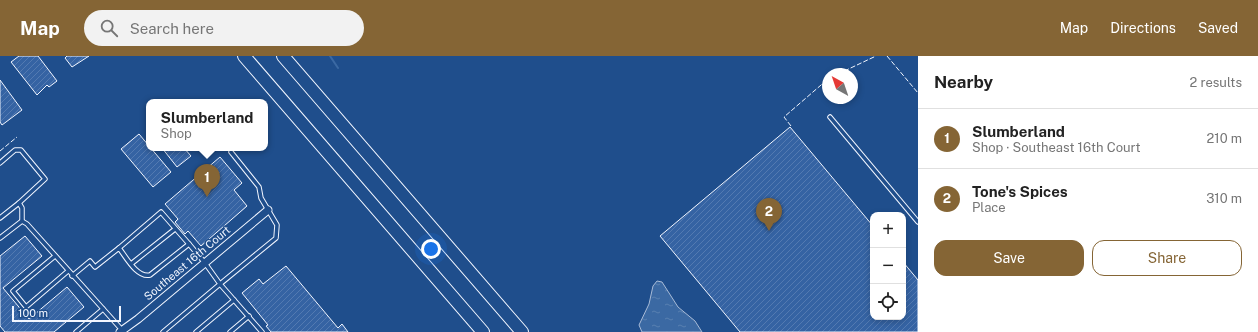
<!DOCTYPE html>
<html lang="en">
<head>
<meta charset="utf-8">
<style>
	:root { --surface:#fff; --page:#f2f2f2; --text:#222; --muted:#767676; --line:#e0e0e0; --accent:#856535 }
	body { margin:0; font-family:"Public Sans",sans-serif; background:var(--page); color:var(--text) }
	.controls { position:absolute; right:12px; bottom:12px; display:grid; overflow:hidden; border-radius:8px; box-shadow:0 2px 6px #0003 }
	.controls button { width:36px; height:36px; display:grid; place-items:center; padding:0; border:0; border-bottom:1px solid var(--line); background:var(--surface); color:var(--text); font:20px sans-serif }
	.compass { position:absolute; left:822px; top:12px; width:36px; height:36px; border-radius:50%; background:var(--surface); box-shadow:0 2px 6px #0003; rotate:320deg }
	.scale { position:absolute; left:12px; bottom:10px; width:109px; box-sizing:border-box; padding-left:4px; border:2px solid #f2f6ff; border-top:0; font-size:11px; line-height:14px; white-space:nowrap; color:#f2f6ff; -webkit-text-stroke:3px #1f4e8c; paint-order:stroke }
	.you { position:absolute; left:431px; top:193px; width:14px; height:14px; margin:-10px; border:3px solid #fff; border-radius:50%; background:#1a73e8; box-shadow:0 0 0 6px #1a73e833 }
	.badge { display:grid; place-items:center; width:26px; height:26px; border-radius:50%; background:var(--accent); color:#fff; font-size:13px; font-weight:700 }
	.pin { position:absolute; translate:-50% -33px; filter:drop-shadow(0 1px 2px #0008) }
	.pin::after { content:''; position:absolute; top:21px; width:14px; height:12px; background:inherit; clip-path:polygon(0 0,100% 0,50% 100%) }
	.popup { position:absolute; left:146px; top:43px; width:122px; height:52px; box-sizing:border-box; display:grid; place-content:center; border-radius:8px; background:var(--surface); filter:drop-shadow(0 1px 3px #0005); font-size:13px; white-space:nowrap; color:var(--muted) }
	.popup b { font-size:15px; color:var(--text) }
	.popup::after { content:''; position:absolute; left:50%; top:100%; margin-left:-8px; border:8px solid transparent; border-top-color:var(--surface) }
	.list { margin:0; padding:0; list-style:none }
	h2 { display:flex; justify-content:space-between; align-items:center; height:52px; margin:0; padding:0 16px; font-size:17px }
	h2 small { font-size:13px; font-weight:400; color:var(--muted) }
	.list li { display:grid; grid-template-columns:26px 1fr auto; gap:12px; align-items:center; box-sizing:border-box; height:60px; padding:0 16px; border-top:1px solid var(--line) }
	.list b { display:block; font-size:15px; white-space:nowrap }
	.list p { margin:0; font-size:13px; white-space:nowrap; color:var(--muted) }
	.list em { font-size:13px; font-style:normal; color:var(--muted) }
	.actions { display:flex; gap:8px; padding:12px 16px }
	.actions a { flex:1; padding:9px 0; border:1px solid var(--accent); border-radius:12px; text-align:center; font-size:14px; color:var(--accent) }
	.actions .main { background:var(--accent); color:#fff }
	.icon { flex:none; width:22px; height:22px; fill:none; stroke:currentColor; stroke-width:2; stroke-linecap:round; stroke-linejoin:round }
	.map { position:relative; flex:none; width:918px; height:276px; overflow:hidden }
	header { display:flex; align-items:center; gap:24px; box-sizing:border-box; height:56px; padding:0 20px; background:var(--accent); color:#fff }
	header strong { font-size:19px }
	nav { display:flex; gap:22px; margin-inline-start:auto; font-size:14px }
	.search { width:280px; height:36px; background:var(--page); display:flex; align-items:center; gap:10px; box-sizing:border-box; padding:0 14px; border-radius:22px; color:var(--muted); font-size:15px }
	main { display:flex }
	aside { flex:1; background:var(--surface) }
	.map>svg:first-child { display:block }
	.water { fill:url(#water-ripples); stroke:#a8bbd7 }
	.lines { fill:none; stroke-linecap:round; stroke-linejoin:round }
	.stream { stroke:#3b69a3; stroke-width:2 }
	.building { fill:url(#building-hatch); stroke:#f2f6ff }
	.service-casing { stroke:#f2f6ff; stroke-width:5.5 }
	.minor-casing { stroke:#f2f6ff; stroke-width:9 }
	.motorway-casing { stroke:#f2f6ff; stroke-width:14 }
	.service { stroke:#1f4e8c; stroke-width:3.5 }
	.minor { stroke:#1f4e8c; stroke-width:7 }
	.motorway { stroke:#1f4e8c; stroke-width:12 }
	.fence { stroke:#f2f6ff; stroke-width:1; stroke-dasharray:5 2; stroke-linecap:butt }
	.labels { text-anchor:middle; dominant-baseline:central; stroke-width:3; stroke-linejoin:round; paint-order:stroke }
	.street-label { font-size:11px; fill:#f2f6ff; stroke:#1f4e8c }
</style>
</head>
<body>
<header>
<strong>Map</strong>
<div class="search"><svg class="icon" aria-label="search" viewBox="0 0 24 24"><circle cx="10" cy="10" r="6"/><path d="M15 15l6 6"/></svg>Search here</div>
<nav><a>Map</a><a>Directions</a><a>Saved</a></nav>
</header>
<main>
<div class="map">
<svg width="918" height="276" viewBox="0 0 918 276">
	<defs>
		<pattern id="water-ripples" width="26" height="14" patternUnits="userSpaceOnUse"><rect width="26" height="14" fill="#3b69a3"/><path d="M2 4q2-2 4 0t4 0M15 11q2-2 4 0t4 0" fill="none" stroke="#587fb1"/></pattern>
		<pattern id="building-hatch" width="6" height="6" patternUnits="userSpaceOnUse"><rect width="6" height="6" fill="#3563a3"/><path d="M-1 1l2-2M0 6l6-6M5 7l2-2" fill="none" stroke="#537ab1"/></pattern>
	</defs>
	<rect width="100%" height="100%" fill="#1f4e8c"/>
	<path class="water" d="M657 225 662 226 678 251 695 265 702 276H642L639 269 649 248 653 230Z"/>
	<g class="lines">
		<path class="stream" d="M330 0 338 12"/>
	</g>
	<g class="building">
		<path d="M19 0H38L57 25 49 31 47 29 37 39 11 6Z"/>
		<path d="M67 0H89L72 11 65 2Z"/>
		<path d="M0 24 22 54 2 69 0 66Z"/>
		<path d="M790 71 873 170V261H903V206L918 224V276H740L660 180Z"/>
		<path d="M139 78 171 116 153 131 121 93Z"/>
		<path d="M162 92H184L191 100 177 111Z"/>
		<path d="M220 101 242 127 234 134 247 150 201 190 188 175 185 178 175 166 178 163 165 148Z"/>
		<path d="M25 180 42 200 3 232 29 263 67 231 84 251 54 276H5L0 270V200Z"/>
		<path d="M286 210 338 272 342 268 348 276H271L266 270 268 269 242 237 259 223 263 228Z"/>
	</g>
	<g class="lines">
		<g class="service-casing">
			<g id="service">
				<path d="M830 61 918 166"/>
				<path d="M231 96 259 131 261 142 277 169 276 182 220 228 262 276"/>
				<path d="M0 107 15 94H21L45 123 19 147"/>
				<path d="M0 162 19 147 22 152V165"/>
				<path d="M0 182 22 165 27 168 122 274"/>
				<path d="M119 192 161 156 189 188"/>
				<path d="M55 200 13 235 26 251 68 215"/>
				<path d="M131 208 175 173"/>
				<path d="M72 220 90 205 95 211 119 192C126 201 137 222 150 219L189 188 205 207 220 228 163 276"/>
				<path d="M76 276 103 253"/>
				<path d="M196 276 234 244"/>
				<path d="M230 276 249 260"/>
			</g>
		</g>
		<g class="minor-casing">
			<path id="minor" d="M120 276 138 263 268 154"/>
		</g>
		<g class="motorway-casing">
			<g id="motorway">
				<path d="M244 0 483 276"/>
				<path d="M283 0 522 276"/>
			</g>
		</g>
		<use href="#service" class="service"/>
		<use href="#minor" class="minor"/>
		<use href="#motorway" class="motorway"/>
		<g class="fence">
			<path d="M887 0 918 37"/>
			<path d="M838 18 876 0"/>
			<path d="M791 70 784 61 828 23"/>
			<path d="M0 95 17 81"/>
		</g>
	</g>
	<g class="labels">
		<g class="street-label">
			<text transform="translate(187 207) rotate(-40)">Southeast 16th Court</text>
		</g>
	</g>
</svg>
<div class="controls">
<button>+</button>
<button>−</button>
<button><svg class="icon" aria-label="locate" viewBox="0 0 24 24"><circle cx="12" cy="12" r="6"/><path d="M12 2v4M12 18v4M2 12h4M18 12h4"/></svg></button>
</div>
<svg class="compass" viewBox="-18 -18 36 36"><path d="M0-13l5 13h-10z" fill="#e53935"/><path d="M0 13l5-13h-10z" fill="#767676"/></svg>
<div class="scale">100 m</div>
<div class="you"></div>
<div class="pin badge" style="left:207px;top:141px">1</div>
<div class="popup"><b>Slumberland</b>Shop</div>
<div class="pin badge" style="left:769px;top:175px">2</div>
</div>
<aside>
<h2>Nearby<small>2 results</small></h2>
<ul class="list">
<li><span class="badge">1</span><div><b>Slumberland</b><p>Shop · Southeast 16th Court</p></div><em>210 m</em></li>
<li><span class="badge">2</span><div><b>Tone's Spices</b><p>Place</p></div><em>310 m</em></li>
</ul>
<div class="actions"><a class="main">Save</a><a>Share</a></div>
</aside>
</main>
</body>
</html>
